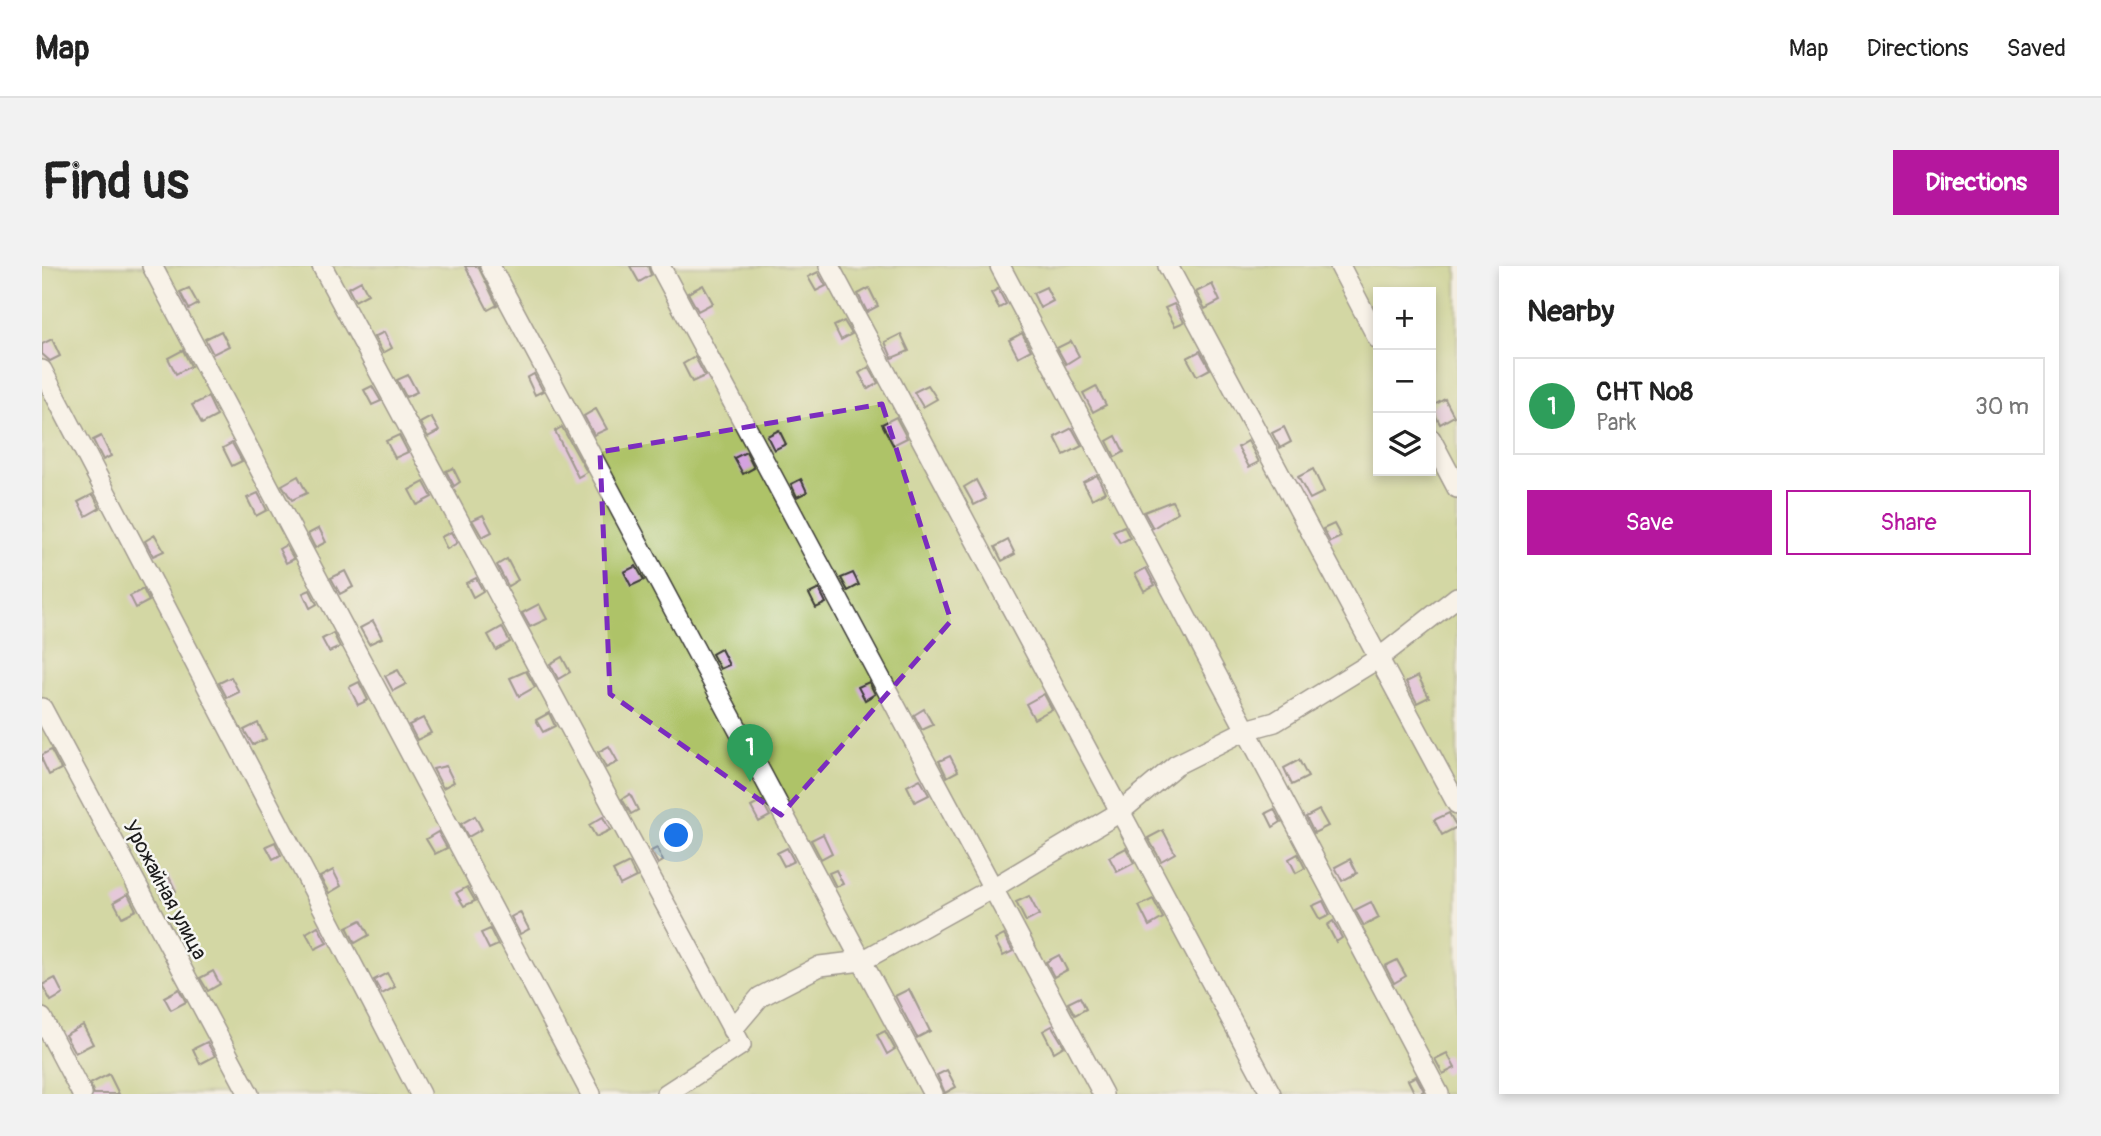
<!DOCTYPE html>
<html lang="en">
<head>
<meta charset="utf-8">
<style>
	:root { --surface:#fff; --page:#f2f2f2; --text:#222; --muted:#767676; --line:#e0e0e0; --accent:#b5179e }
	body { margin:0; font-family:Pangolin,sans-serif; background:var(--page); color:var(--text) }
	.controls { position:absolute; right:21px; top:21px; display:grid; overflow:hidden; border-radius:0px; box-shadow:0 4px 10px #0003 }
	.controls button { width:63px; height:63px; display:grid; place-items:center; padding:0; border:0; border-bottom:2px solid var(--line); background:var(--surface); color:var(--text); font:35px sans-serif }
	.you { position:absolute; left:635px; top:570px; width:24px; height:24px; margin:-18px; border:5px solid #fff; border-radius:50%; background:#1a73e8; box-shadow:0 0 0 10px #1a73e833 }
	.badge { display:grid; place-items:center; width:46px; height:46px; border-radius:50%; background:var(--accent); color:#fff; font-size:23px; font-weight:700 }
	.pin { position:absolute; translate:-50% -58px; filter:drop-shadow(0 2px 4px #0008) }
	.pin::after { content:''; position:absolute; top:37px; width:24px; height:21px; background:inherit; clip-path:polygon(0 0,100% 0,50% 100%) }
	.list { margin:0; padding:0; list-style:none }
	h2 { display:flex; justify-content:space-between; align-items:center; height:91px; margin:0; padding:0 28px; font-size:30px }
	h2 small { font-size:23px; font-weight:400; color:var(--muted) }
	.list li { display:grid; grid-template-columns:46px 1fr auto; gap:21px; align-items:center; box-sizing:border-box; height:98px; margin:0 14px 14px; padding:0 14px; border:2px solid var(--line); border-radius:0px }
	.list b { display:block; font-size:26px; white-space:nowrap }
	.list p { margin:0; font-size:23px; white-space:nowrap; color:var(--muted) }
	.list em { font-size:23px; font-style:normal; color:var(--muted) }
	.actions { display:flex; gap:14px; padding:21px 28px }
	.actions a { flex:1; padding:16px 0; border:2px solid var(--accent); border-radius:0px; text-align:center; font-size:24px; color:var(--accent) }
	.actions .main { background:var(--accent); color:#fff }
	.icon { flex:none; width:38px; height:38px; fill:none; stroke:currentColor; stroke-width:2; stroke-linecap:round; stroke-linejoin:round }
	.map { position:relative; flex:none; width:1415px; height:828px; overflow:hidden; border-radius:0px }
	header { display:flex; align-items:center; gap:42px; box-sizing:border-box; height:98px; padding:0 35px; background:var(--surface); border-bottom:2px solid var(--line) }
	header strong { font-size:33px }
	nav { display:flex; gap:38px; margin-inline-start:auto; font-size:24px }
	.intro { display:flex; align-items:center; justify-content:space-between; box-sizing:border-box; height:168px; padding:0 42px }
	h1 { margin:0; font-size:49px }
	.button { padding:18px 32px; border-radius:0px; background:var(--accent); color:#fff; font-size:24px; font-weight:700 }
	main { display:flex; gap:42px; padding:0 42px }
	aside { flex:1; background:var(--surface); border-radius:0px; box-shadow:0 4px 10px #0003 }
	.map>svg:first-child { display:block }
	.green { fill:#aec367; stroke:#657042; stroke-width:2; fill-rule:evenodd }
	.building { fill:#d4a2e0 }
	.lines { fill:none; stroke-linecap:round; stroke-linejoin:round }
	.minor-casing { stroke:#3c3b38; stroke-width:22 }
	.minor { stroke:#fff; stroke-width:19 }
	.marked { fill:none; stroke:#7b2cbf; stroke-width:5; stroke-dasharray:14 9; stroke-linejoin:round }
	.labels { text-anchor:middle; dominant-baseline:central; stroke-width:5; stroke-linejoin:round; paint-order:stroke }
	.street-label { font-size:21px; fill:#1c1c1c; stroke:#f6f6f2 }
</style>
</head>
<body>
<header>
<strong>Map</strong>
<nav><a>Map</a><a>Directions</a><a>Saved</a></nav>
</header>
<div class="intro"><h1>Find us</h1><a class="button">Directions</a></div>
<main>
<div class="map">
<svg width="1415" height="828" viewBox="0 0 1415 828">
	<rect width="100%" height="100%" fill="#f6f6f2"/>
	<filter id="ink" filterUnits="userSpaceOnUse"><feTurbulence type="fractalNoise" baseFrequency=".0143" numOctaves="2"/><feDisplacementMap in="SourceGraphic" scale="14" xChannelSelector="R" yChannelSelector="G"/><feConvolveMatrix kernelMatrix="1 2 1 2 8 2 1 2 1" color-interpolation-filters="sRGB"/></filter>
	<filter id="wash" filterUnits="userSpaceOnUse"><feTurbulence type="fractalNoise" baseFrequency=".00686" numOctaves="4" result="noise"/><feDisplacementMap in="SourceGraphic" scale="28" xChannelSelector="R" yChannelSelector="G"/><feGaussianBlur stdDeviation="1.57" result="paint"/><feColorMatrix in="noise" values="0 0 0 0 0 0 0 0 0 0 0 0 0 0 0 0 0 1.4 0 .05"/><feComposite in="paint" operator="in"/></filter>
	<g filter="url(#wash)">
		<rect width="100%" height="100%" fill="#f2e8d5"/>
		<path class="green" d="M0 0H1415V828H0ZM1336 26H1389V205H1336Z"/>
		<g id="blocks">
			<g class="building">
				<path d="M423 0H436L455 39 446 44Z"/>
				<path d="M588 0H606L609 9 597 16Z"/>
				<path d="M776 6 784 20 774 25 766 11Z"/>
				<path d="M319 15 326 28 313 35 306 22Z"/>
				<path d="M1170 18 1178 35 1163 43 1154 26Z"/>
				<path d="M661 19 671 37 656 45 646 27Z"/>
				<path d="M1004 21 1011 35 998 42 991 27Z"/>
				<path d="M147 22 156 38 147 43 138 26Z"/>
				<path d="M827 22 836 40 825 46 816 28Z"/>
				<path d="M956 23 964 38 957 42 949 27Z"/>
				<path d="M1132 38 1142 56 1133 60 1123 42Z"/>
				<path d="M802 55 810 68 799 74 792 60Z"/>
				<path d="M179 65 187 80 171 88 163 73Z"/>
				<path d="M342 66 350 82 341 87 332 71Z"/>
				<path d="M980 67 989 84 976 91 967 74Z"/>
				<path d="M859 68 867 85 850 92 843 76Z"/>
				<path d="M10 73 18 90 8 95 0 88V78Z"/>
				<path d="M1029 75 1037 90 1024 98 1015 82Z"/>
				<path d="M141 84 149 100 134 108 126 92Z"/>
				<path d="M1158 85 1168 103 1155 110 1145 92Z"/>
				<path d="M653 91 663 110 650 116 641 98Z"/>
				<path d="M827 101 836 117 826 123 817 107Z"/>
				<path d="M492 108 501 125 493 129 485 112Z"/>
				<path d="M366 109 375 126 364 131 355 114Z"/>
				<path d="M886 119 895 133 881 141 872 126Z"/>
				<path d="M330 120 339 135 330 139 322 124Z"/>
				<path d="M1054 120 1064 139 1051 146 1041 127Z"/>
				<path d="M166 131 175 150 160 158 150 139Z"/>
				<path d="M1403 133 1412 150 1398 158 1389 141Z"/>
				<path d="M554 143 565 163 552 169 542 150Z"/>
				<path d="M389 151 397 165 386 171 378 157Z"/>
				<path d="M854 151 865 172 851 179 840 158Z"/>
				<path d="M520 161 545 206 536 211 513 165Z"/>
				<path d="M1242 161 1249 176 1238 182 1230 167Z"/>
				<path d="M1030 162 1040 180 1022 189 1013 171Z"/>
				<path d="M737 164 744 178 732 184 725 170Z"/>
				<path d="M357 169 366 186 353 192 344 175Z"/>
				<path d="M59 170 69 190 61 194 51 174Z"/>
				<path d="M1074 170 1082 186 1073 191 1065 175Z"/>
				<path d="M1206 175 1217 196 1207 201 1196 181Z"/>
				<path d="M190 177 200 195 190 200 181 182Z"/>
				<path d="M704 186 712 202 701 208 692 192Z"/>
				<path d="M411 202 418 216 412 220 404 205Z"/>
				<path d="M1271 203 1282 226 1268 233 1256 211Z"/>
				<path d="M1055 209 1063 226 1050 233 1041 216Z"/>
				<path d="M256 210 265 227 250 234 240 219Z"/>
				<path d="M759 213 765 226 755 231 749 218Z"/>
				<path d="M934 214 944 233 932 239 922 221Z"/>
				<path d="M382 216 390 231 375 239 367 224Z"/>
				<path d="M216 227 225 244 214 250 205 232Z"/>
				<path d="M51 228 58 242 44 250 36 236Z"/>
				<path d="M1130 235 1136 246 1111 262 1102 246Z"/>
				<path d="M441 249 450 266 440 271 430 254Z"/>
				<path d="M1292 258 1299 271 1288 276 1281 263Z"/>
				<path d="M1082 260 1088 272 1078 277 1071 265Z"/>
				<path d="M277 262 284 276 273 282 266 268Z"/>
				<path d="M409 266 415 277 405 283 399 271Z"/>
				<path d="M113 269 122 285 111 290 103 275Z"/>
				<path d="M966 274 973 288 960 295 953 281Z"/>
				<path d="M244 279 252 293 244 297 237 283Z"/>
				<path d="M465 293 476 314 466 320 455 299Z"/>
				<path d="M594 300 602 314 589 320 582 306Z"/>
				<path d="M1104 302 1113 319 1102 325 1093 308Z"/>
				<path d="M303 305 311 321 298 328 289 312Z"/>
				<path d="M811 307 817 319 806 325 799 312Z"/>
				<path d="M434 312 441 325 431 331 424 317Z"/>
				<path d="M101 323 107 335 94 342 88 330Z"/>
				<path d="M777 323 784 337 774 342 767 328Z"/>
				<path d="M268 324 275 338 268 342 261 327Z"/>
				<path d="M497 338 505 353 488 361 480 347Z"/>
				<path d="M331 355 340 372 327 378 318 362Z"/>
				<path d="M460 361 468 376 454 384 446 369Z"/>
				<path d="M291 367 298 381 287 386 280 373Z"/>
				<path d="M679 383 687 399 678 403 670 388Z"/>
				<path d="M520 391 528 406 516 413 508 398Z"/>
				<path d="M356 404 364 418 351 425 343 410Z"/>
				<path d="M484 405 493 421 477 430 468 412Z"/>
				<path d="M1376 410 1387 431 1375 437 1364 416Z"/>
				<path d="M189 411 197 426 185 432 177 417Z"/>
				<path d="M317 416 326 434 316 439 307 421Z"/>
				<path d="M827 416 833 428 823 434 816 421Z"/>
				<path d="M1002 428 1010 443 992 453 984 438Z"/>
				<path d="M882 443 891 459 880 464 872 449Z"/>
				<path d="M507 447 513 460 501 466 494 454Z"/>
				<path d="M381 452 389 467 375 474 367 459Z"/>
				<path d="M216 457 224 473 211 479 202 464Z"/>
				<path d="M567 480 576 496 564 502 556 486Z"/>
				<path d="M9 484 19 503 7 509 0 494V489Z"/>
				<path d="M908 490 916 505 905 511 897 495Z"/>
				<path d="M1257 494 1266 511 1250 519 1242 502Z"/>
				<path d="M404 500 412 516 401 522 391 503Z"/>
				<path d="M878 513 887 529 873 536 865 520Z"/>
				<path d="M588 528 596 544 589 548 580 533Z"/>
				<path d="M720 535 728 550 717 556 709 541Z"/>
				<path d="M1232 543 1239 556 1231 561 1224 547Z"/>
				<path d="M1277 544 1286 560 1272 567 1264 551Z"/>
				<path d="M1407 547 1415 561 1400 569 1392 554Z"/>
				<path d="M433 550 440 563 426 571 419 558Z"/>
				<path d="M561 551 568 564 554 571 547 559Z"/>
				<path d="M1121 564 1133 587 1119 595 1106 572Z"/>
				<path d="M396 566 405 582 393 588 384 573Z"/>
				<path d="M781 568 790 587 779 593 769 574Z"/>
				<path d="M233 576 239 589 231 593 224 580Z"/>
				<path d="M615 582 621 595 616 598 609 585Z"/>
				<path d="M745 582 752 595 742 600 735 587Z"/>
				<path d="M1084 582 1092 597 1075 606 1067 591Z"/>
				<path d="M1256 588 1263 602 1254 607 1247 593Z"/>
				<path d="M1308 593 1315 607 1300 615 1293 601Z"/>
				<path d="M587 597 594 611 578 619 571 605Z"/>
				<path d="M291 604 299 620 287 627 278 611Z"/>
				<path d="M794 604 801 618 794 621 787 607Z"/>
				<path d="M126 609 134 625 120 632 112 616Z"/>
				<path d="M425 621 433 635 422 640 414 627Z"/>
				<path d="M86 628 94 644 80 651 72 636Z"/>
				<path d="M987 630 997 649 984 656 974 636Z"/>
				<path d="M1111 633 1121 652 1107 660 1097 640Z"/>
				<path d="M1281 635 1288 649 1278 654 1270 640Z"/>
				<path d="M1329 636 1337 652 1322 660 1313 644Z"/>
				<path d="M478 646 487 663 478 668 469 651Z"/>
				<path d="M319 654 327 669 313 677 305 661Z"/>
				<path d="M1291 655 1300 672 1294 676 1285 659Z"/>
				<path d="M276 660 285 677 273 683 264 667Z"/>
				<path d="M448 663 456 679 447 683 439 667Z"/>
				<path d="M962 669 971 685 961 690 953 674Z"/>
				<path d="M1017 689 1025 704 1012 711 1004 696Z"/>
				<path d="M1355 694 1364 710 1352 717 1343 700Z"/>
				<path d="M171 705 178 718 166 725 158 712Z"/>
				<path d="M345 707 353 721 340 728 332 714Z"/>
				<path d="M13 712 21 728 9 735 0 719Z"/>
				<path d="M137 723 144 736 129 744 122 731Z"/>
				<path d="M867 723 888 765 875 772 853 730Z"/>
				<path d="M1038 731 1044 743 1033 749 1026 737Z"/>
				<path d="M41 759 51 778 33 787 23 769Z"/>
				<path d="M1010 760 1022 780 1012 786 1001 765Z"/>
				<path d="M843 765 853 783 845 788 835 769Z"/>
				<path d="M165 776 173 790 158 798 151 783Z"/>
				<path d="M1405 787 1413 802 1401 808 1393 793Z"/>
				<path d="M905 804 914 821 903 827 895 809Z"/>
				<path d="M67 808 77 828H52L48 818Z"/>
				<path d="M1374 810 1382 825 1376 828H1373L1366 814Z"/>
			</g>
		</g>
	</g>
	<g filter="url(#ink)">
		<use href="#blocks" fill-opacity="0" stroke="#3c3b38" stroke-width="2"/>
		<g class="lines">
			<g class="minor-casing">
				<g id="minor">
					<path d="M110 0 549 828"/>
					<path d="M280 0 699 779 624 828"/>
					<path d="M448 0 891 828"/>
					<path d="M618 0 1061 828"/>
					<path d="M787 0 1229 828"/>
					<path d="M958 0 1397 828"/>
					<path d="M1126 0 1415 538"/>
					<path d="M1298 0 1336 73"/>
					<path d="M0 104 378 828"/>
					<path d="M1389 173 1415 222"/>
					<path d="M0 442 207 828"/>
					<path d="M0 752 40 828"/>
					<path d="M690 764 718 731 778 700 820 695 951 622 1078 546 1134 499 1204 464 1233 456 1337 392 1415 331"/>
				</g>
			</g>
			<use href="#minor" class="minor"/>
		</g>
	</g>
	<path d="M0 0H1415V828H0ZM840 138 909 355 739 549 568 428 558 186Z" fill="#f2e8d5" fill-opacity=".55" fill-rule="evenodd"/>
	<path class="marked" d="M840 138 909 355 739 549 568 428 558 186Z"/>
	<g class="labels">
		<g class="street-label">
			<text transform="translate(123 624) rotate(62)">Урожайная улица</text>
		</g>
	</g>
</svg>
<div class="controls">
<button>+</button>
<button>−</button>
<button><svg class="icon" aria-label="layers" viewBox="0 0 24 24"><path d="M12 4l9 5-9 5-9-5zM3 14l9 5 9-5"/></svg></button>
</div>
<div class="you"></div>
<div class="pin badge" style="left:708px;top:516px;background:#2e9e5b">1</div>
</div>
<aside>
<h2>Nearby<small></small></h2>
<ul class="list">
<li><span class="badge" style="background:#2e9e5b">1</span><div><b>СНТ №8</b><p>Park</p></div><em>30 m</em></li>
</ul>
<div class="actions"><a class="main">Save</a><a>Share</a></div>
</aside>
</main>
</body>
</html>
